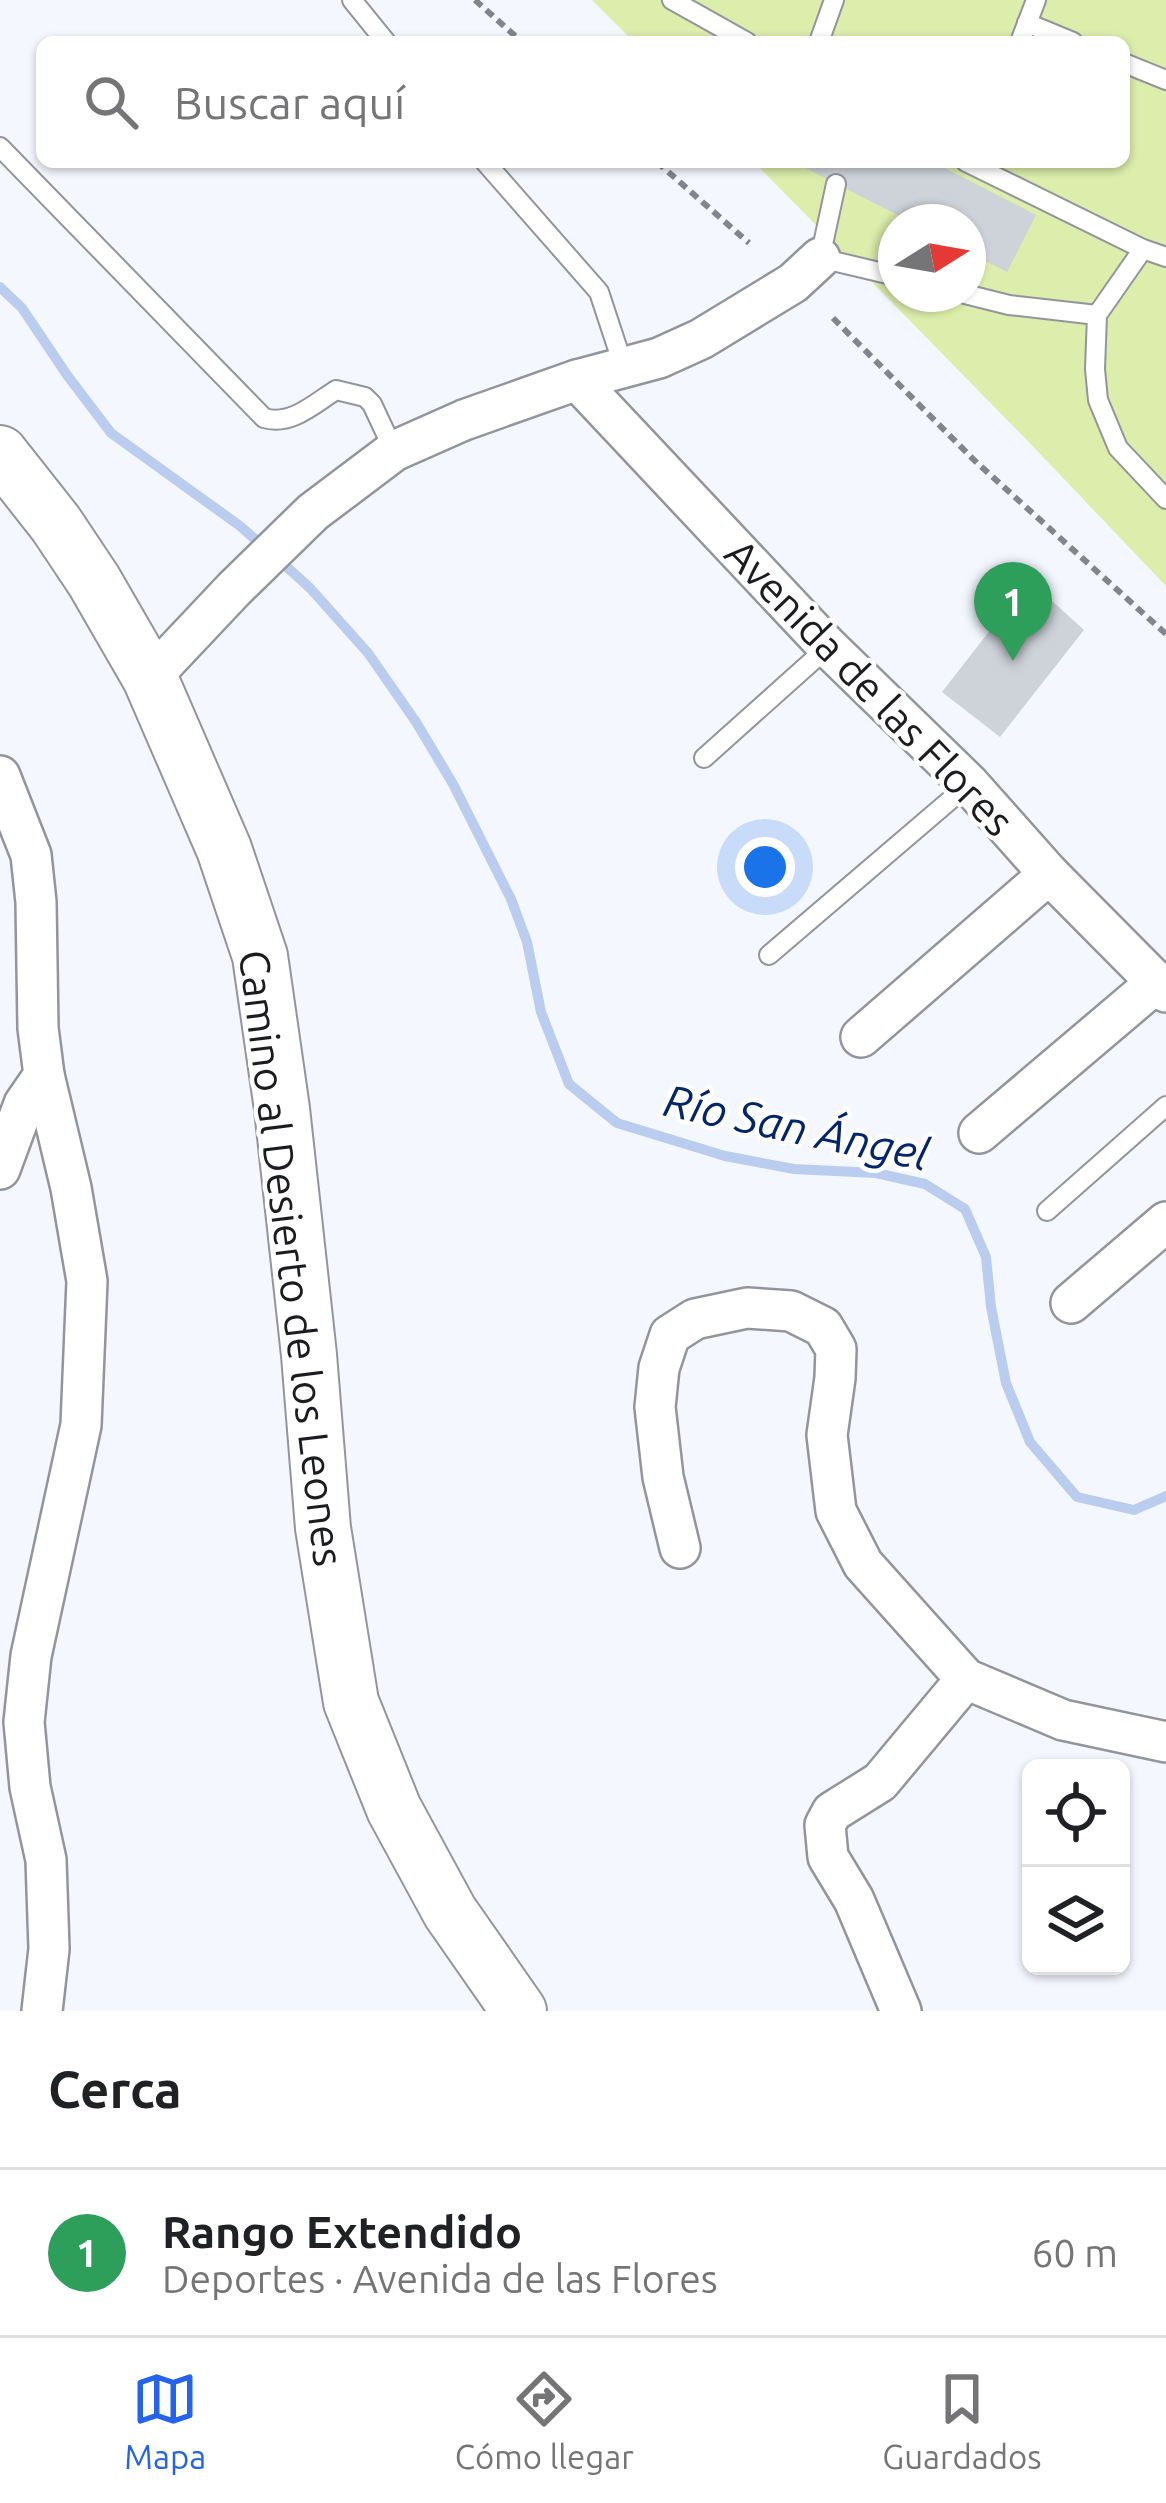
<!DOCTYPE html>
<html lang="es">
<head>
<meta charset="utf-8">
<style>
	:root { --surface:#fff; --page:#f6f6f6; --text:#202124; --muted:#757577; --line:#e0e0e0; --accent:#2563eb }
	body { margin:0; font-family:Ubuntu,sans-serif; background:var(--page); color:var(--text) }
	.controls { position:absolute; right:36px; bottom:36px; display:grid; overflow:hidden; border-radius:18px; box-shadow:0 3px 9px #0004 }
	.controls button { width:108px; height:108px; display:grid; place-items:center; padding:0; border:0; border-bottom:3px solid var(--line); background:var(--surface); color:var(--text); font:60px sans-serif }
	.compass { position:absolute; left:878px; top:204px; width:108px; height:108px; border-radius:50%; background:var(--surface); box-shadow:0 3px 9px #0004; rotate:79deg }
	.you { position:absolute; left:765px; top:867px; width:42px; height:42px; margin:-30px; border:9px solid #fff; border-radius:50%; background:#1a73e8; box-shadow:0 0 0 18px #1a73e833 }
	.badge { display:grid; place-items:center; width:78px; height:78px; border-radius:50%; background:var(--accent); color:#fff; font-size:39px; font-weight:700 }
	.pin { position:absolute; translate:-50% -99px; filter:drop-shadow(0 3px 6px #0008) }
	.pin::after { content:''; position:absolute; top:63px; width:42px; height:36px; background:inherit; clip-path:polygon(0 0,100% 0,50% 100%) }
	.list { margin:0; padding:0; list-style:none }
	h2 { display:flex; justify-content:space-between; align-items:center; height:156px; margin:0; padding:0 48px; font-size:51px }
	h2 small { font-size:39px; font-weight:400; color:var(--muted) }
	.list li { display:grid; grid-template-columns:78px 1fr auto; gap:36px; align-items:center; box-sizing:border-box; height:168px; padding:0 48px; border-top:3px solid var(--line) }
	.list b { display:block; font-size:45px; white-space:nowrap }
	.list p { margin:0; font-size:39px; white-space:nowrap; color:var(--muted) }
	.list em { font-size:39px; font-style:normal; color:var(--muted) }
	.icon { flex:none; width:66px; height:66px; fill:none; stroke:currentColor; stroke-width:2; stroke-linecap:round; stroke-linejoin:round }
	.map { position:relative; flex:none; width:1166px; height:2011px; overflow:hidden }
	.search { position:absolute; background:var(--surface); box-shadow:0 3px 9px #0004; left:36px; right:36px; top:36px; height:132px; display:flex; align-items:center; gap:30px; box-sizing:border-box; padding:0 42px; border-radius:18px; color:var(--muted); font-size:45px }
	.sheet { height:324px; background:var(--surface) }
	nav { display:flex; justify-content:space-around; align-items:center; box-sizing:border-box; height:168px; border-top:3px solid var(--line); background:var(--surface); font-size:33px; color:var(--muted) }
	nav a { display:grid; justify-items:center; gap:6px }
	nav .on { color:var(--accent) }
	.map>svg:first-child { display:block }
	.green { fill:#dcedac; fill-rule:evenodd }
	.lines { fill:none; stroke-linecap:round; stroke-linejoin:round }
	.stream { stroke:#bacdef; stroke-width:10 }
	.building { fill:#ced2d9 }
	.service-casing { stroke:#92959c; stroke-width:22 }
	.minor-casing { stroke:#92959c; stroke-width:44 }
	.secondary-casing { stroke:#92959c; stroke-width:58 }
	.path { stroke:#838589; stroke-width:6; stroke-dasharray:9 6; stroke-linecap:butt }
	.service { stroke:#fff; stroke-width:18 }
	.minor { stroke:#fff; stroke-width:39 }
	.secondary { stroke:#fff; stroke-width:54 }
	.labels { text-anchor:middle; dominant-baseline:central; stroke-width:9; stroke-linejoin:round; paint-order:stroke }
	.street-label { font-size:42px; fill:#1b1c1f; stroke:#fff }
	.water-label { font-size:45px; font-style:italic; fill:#03256b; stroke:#fff }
</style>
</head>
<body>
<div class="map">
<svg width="1166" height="2011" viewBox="0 0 1166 2011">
	<rect width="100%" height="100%" fill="#f4f7fe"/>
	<path class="green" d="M592 0H1166V586L1024 437 754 162H1124V42H634ZM896 222H968V294H896Z"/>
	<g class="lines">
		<g class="stream">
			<path d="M0 287 22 308 67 375 111 433 240 526 264 547"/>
			<path d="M278 559 310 588 368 653 416 722 453 784 511 899 527 942 541 1012 569 1084 617 1123 725 1156 794 1169 876 1173 925 1184 965 1209 986 1257 991 1307 1006 1383 1030 1442 1077 1497 1134 1510 1166 1496"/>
		</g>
	</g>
	<g class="building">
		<path d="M794 162H933L1036 215 1007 272 968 252V222H911Z"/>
		<path d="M1029 580 1084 630 1000 737 942 692Z"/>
	</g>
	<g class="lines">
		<g class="service-casing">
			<g id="service">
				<path d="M352 0 386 42"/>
				<path d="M672 0 747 42"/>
				<path d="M1027 23 1073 42"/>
				<path d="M819 42 834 0"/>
				<path d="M1020 42 1036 0"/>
				<path d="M1124 63 1166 80"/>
				<path d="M0 147 264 418C291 426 314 404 336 390L365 397 372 404 394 451"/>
				<path d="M485 162 599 292 624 368"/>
				<path d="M966 162 1143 249 1166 257"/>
				<path d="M836 184 820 258 896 276"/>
				<path d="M1143 249 1097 315 1095 369 1098 400 1118 448 1166 499"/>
				<path d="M965 294 1009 305 1097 315"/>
				<path d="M704 758 828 647"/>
				<path d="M769 955 969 784"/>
				<path d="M1047 1211 1166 1106"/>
			</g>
		</g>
		<g class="minor-casing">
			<g id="minor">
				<path d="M577 380 828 647 969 784 1049 874 1166 992"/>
				<path d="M150 678 234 589 313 512 394 451 464 420 577 380 659 358 701 339 793 283 820 258"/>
				<path d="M0 776 31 855 36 902 38 1028 44 1075 24 1104 0 1169"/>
				<path d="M861 1037 1049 874"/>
				<path d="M979 1133 1156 983"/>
				<path d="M1071 1303 1166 1222"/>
				<path d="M680 1548 663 1477 655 1407 659 1368 670 1335 695 1319 747 1308 791 1311 823 1327 836 1349 835 1378 827 1435 836 1511 863 1564 966 1679 1063 1720 1166 1742"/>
				<path d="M42 2011 49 1949 46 1860 30 1787 24 1722 31 1656 81 1425 87 1281 71 1188 44 1075"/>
				<path d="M901 2011 854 1900 828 1857 825 1825 832 1812 880 1782 966 1679"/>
			</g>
		</g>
		<g class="secondary-casing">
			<path id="secondary" d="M0 453 56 524 94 581 150 678 224 849 260 956 282 1109 309 1355 323 1528 351 1702 394 1809 450 1912 519 2011"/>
		</g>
		<g class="path">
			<path d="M475 0 522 42"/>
			<path d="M657 162 749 243"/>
			<path d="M833 318 974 460 1166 634"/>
		</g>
		<use href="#service" class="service"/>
		<use href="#minor" class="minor"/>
		<use href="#secondary" class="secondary"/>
	</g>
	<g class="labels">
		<g class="street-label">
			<text transform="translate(870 687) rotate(46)">Avenida de las Flores</text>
			<text transform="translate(292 1258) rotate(83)">Camino al Desierto de los Leones</text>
		</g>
		<g class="water-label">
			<text transform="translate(797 1127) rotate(12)">Río San Ángel</text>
		</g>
	</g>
</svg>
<div class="controls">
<button><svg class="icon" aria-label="locate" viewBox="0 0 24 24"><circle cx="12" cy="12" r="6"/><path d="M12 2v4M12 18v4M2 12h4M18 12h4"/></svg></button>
<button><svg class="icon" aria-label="layers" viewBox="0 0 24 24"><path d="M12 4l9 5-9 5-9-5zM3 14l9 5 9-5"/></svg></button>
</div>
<svg class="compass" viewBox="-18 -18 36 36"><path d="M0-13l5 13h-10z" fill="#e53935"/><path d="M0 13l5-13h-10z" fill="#757577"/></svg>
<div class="you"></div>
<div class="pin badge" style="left:1013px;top:661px;background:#2e9e5b">1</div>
<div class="search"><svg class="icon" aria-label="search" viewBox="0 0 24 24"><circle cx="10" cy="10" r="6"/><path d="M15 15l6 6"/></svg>Buscar aquí</div>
</div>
<section class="sheet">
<h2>Cerca<small></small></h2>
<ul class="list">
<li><span class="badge" style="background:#2e9e5b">1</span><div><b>Rango Extendido</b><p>Deportes · Avenida de las Flores</p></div><em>60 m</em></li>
</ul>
</section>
<nav>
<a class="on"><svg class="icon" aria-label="map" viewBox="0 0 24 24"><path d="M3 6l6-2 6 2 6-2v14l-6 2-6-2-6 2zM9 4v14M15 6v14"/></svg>Mapa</a>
<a><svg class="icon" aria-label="directions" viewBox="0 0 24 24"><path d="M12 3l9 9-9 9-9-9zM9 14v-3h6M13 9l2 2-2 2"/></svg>Cómo llegar</a>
<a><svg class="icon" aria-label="saved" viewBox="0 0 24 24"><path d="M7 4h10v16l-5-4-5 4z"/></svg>Guardados</a>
</nav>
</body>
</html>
